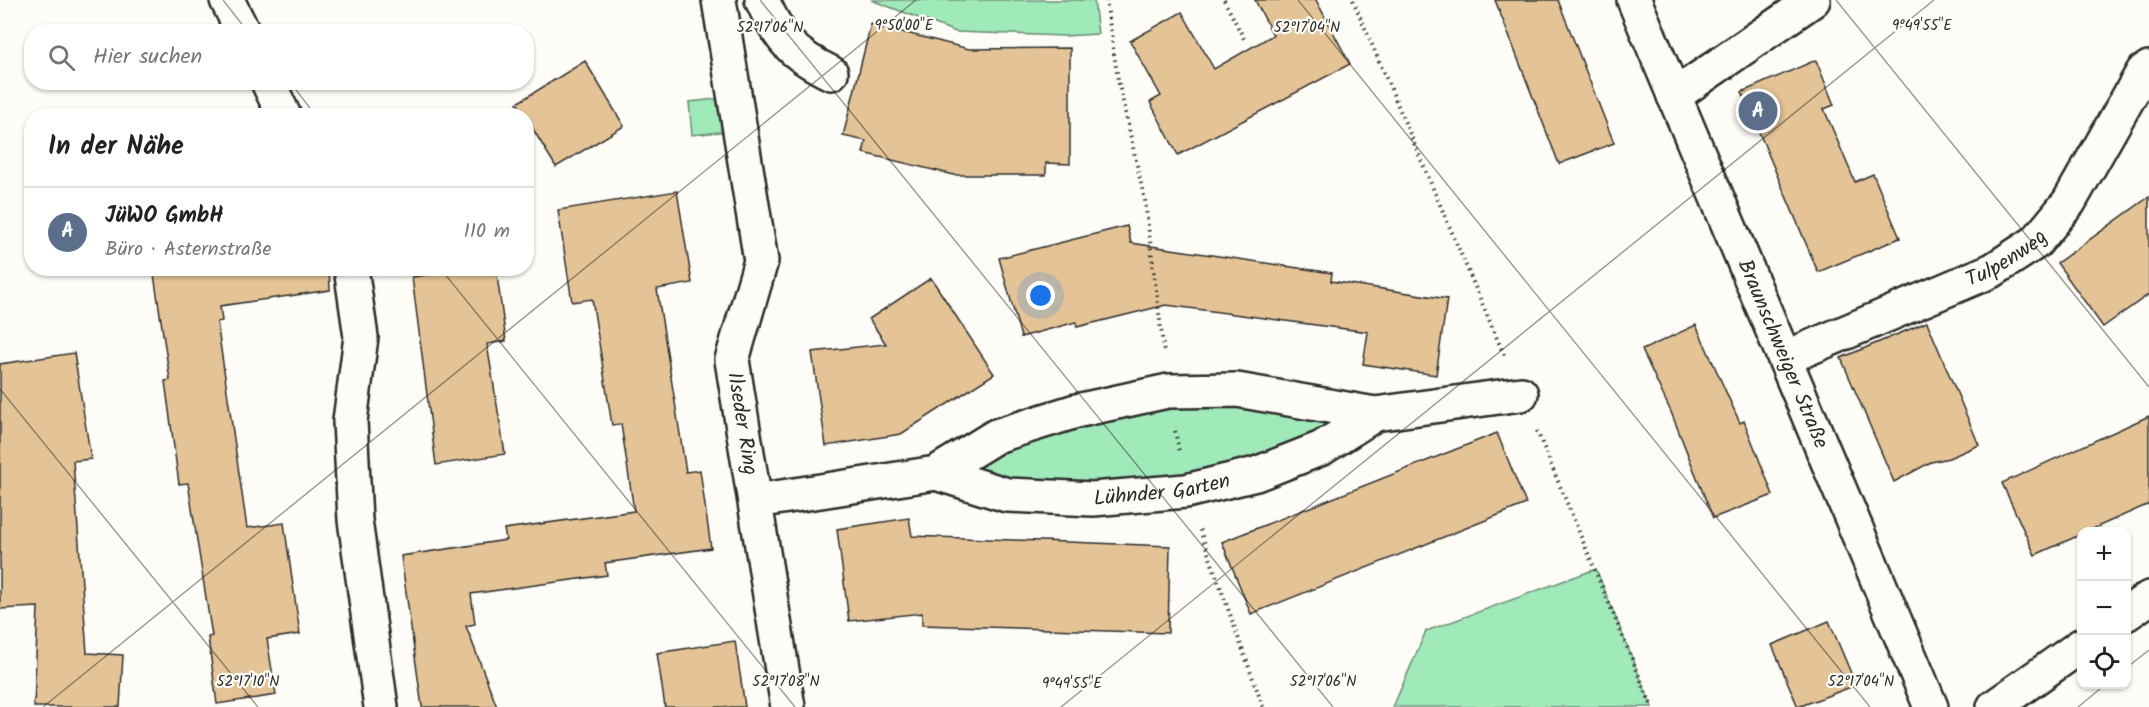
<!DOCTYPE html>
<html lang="de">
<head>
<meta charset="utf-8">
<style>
	:root { --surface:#fff; --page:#f6f6f6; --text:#222; --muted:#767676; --line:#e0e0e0; --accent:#2563eb }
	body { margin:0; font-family:Kalam,sans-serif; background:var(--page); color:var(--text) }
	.controls { position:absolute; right:18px; bottom:18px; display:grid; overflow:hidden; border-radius:12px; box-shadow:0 2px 4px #0004 }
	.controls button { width:54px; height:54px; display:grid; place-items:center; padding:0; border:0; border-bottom:2px solid var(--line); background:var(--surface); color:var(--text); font:30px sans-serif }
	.you { position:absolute; left:1041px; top:296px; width:21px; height:21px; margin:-15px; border:4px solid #fff; border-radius:50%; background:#1a73e8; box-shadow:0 0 0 9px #1a73e833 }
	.badge { display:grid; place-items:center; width:39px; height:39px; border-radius:50%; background:var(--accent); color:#fff; font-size:20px; font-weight:700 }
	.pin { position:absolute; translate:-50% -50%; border:3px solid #fff; box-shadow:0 2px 6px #0006 }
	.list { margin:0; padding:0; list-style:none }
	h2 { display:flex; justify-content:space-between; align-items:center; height:78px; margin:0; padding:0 24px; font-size:26px }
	h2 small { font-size:20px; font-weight:400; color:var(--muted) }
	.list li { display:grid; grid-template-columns:39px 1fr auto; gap:18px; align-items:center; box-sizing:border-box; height:90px; padding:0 24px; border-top:2px solid var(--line) }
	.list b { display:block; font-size:22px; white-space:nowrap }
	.list p { margin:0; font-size:20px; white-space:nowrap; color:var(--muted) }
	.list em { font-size:20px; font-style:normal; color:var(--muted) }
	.icon { flex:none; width:33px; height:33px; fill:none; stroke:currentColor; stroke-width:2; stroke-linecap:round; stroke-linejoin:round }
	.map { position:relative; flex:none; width:2149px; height:707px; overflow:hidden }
	.search { position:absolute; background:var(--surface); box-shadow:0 2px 4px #0004; left:24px; top:24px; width:510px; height:66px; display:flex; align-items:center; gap:15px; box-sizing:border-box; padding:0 21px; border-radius:24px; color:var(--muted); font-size:22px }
	.panel { position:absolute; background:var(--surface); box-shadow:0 2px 4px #0004; left:24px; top:108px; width:510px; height:168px; border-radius:24px }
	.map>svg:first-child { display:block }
	.green { fill:#a0e9b8; stroke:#668a72; stroke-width:1.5 }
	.building { fill:#e4c496; stroke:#2b2b2b; stroke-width:1.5 }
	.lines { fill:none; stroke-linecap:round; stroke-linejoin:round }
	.minor-casing { stroke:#2b2b2b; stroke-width:38 }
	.path { stroke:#2b2b2b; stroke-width:4; stroke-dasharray:1.5 4.5; stroke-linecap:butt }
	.minor { stroke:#fdfcf7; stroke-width:33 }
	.ticks { fill:none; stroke:#2b2b2b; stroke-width:1.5; stroke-opacity:0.45 }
	.labels { text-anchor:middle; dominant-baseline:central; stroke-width:4.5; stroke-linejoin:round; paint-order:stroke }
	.street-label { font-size:21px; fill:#2b2b2b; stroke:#fdfcf7 }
	.ticks-label { font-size:15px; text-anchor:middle; fill:#2b2b2b; stroke:#fdfcf7; stroke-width:4.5; stroke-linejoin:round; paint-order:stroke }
</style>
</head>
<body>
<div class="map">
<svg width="2149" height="707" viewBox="0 0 2149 707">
	<rect width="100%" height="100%" fill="#fdfcf7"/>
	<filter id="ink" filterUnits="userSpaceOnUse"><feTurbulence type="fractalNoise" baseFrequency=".0167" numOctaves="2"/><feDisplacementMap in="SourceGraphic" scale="12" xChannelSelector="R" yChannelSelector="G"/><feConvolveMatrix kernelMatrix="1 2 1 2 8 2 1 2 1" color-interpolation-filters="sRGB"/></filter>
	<g filter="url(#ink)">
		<g class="green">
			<path d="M871 0H1094L1098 34 1064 36 956 32Z"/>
			<path d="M735 97 738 130 692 135 689 102Z"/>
			<path d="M1168 391 1375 414 1322 448 1093 499 936 473Z"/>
			<path d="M1596 569 1652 707H1393L1426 631Z"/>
		</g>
		<g class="building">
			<path d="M1255 0H1316L1350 64 1178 155 1150 102 1161 96 1130 41 1182 12 1214 69 1273 35Z"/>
			<path d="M1495 0H1558L1614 143 1559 164Z"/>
			<path d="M871 24 969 49 1070 48V164L1046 163V175H954L863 153 866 141 843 136Z"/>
			<path d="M1816 60 1834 105 1824 109 1855 182 1873 174 1900 238 1818 272 1742 92Z"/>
			<path d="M585 61 624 126 556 167 517 103Z"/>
			<path d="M677 191 692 283 657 289 686 472 700 470 711 548 605 563 607 575 471 594 475 624 466 626 497 707H422L401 556 506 540 504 529 634 511 621 424 612 425 592 299 572 302 558 210Z"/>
			<path d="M2149 197V294L2103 327 2057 263Z"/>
			<path d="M1127 226 1131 243 1332 273 1331 281 1447 299 1436 375 1363 364 1368 332 1166 305 1077 327 1076 322 1021 337 999 258Z"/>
			<path d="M153 268H329L330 290 220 306 222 321 217 322 247 528 284 523 300 634 267 639 276 695 217 704 208 637 212 636 188 483 179 484 165 381 170 380Z"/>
			<path d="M475 268H496L506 341 487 344 505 454 436 465 412 277Z"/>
			<path d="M931 278 994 374 901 434 826 446 812 352 886 344 869 319Z"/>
			<path d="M1927 322 1979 445 1949 458 1931 462 1894 482 1841 358Z"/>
			<path d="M1696 325 1740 423 1744 421 1773 495 1713 518 1671 412 1642 350Z"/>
			<path d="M74 353 91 459 73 461 87 653 123 655 120 707H34L38 607 0 609V364Z"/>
			<path d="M2149 416V504L2088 531H2082V534L2035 555 2002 483Z"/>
			<path d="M1497 433 1526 504 1251 614 1222 542Z"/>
			<path d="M909 518 912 536 1170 546 1168 633 922 625V613L849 621 837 529Z"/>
			<path d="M1829 621 1856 685 1798 707 1772 645Z"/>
			<path d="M735 641 745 707H665L657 653Z"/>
		</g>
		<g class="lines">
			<g class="minor-casing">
				<g id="minor">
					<path d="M227 0 243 32"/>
					<path id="s1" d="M719 0 761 261 732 360 788 707"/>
					<path d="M762 0C780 40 792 54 831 73"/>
					<path id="s2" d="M1634 0 1931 707"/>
					<path d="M268 82 284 116"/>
					<path d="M1674 96 1813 0"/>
					<path d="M351 268 361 337 350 421 355 520 381 707"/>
					<path id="s3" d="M1785 358 1993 270 2036 242 2069 202 2143 72 2149 68"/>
					<path id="s4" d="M936 473 1007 495 1093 499 1186 491 1256 474 1322 448 1375 414"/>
					<path d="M756 501 936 473 996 436 1076 411 1168 391 1237 390 1375 414 1521 394"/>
					<path d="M2126 614 2149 598"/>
					<path d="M1994 707 2082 645"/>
				</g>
			</g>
			<g class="path">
				<path d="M1106 0 1118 80 1145 201 1164 353"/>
				<path d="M1224 0 1244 39"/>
				<path d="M1353 0 1504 355"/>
				<path d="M1175 431 1179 450"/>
				<path d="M1537 431 1652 707"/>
				<path d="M1200 530 1263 707"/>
			</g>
			<use href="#minor" class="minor"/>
		</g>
	</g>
	<path class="ticks" d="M223 0 248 32M760 0 1333 707M1298 0 1870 707M1836 0 2149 387M290 82 316 116M440 268 795 707M0 389 258 707M2126 668 2149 650M43 707 916 0M1061 707 1934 0M2078 707 2106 684"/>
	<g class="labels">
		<g class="street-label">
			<text stroke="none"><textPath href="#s3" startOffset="243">Tulpenweg</textPath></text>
			<text stroke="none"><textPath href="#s2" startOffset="384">Braunschweiger Straße</textPath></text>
			<text stroke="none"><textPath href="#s1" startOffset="432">Ilseder Ring</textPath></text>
			<text stroke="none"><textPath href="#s4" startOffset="230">Lühnder Garten</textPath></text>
		</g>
	</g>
	<g class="ticks-label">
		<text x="904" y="30">9°50'00"E</text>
		<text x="1922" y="30">9°49'55"E</text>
		<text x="770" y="32">52°17'06"N</text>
		<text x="1307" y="32">52°17'04"N</text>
		<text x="248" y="686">52°17'10"N</text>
		<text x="786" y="686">52°17'08"N</text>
		<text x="1323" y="686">52°17'06"N</text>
		<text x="1861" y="686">52°17'04"N</text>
		<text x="1072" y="688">9°49'55"E</text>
	</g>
</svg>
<div class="controls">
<button>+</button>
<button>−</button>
<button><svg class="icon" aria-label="locate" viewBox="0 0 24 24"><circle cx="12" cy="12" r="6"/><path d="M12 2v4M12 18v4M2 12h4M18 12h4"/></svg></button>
</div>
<div class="you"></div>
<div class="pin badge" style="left:1758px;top:111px;background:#5c6f8a">A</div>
<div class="search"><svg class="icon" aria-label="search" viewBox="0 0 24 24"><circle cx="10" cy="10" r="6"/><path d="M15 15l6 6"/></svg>Hier suchen</div>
<section class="panel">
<h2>In der Nähe<small></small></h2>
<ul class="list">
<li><span class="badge" style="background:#5c6f8a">A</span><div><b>JüWO GmbH</b><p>Büro · Asternstraße</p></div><em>110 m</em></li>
</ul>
</section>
</div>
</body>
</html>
